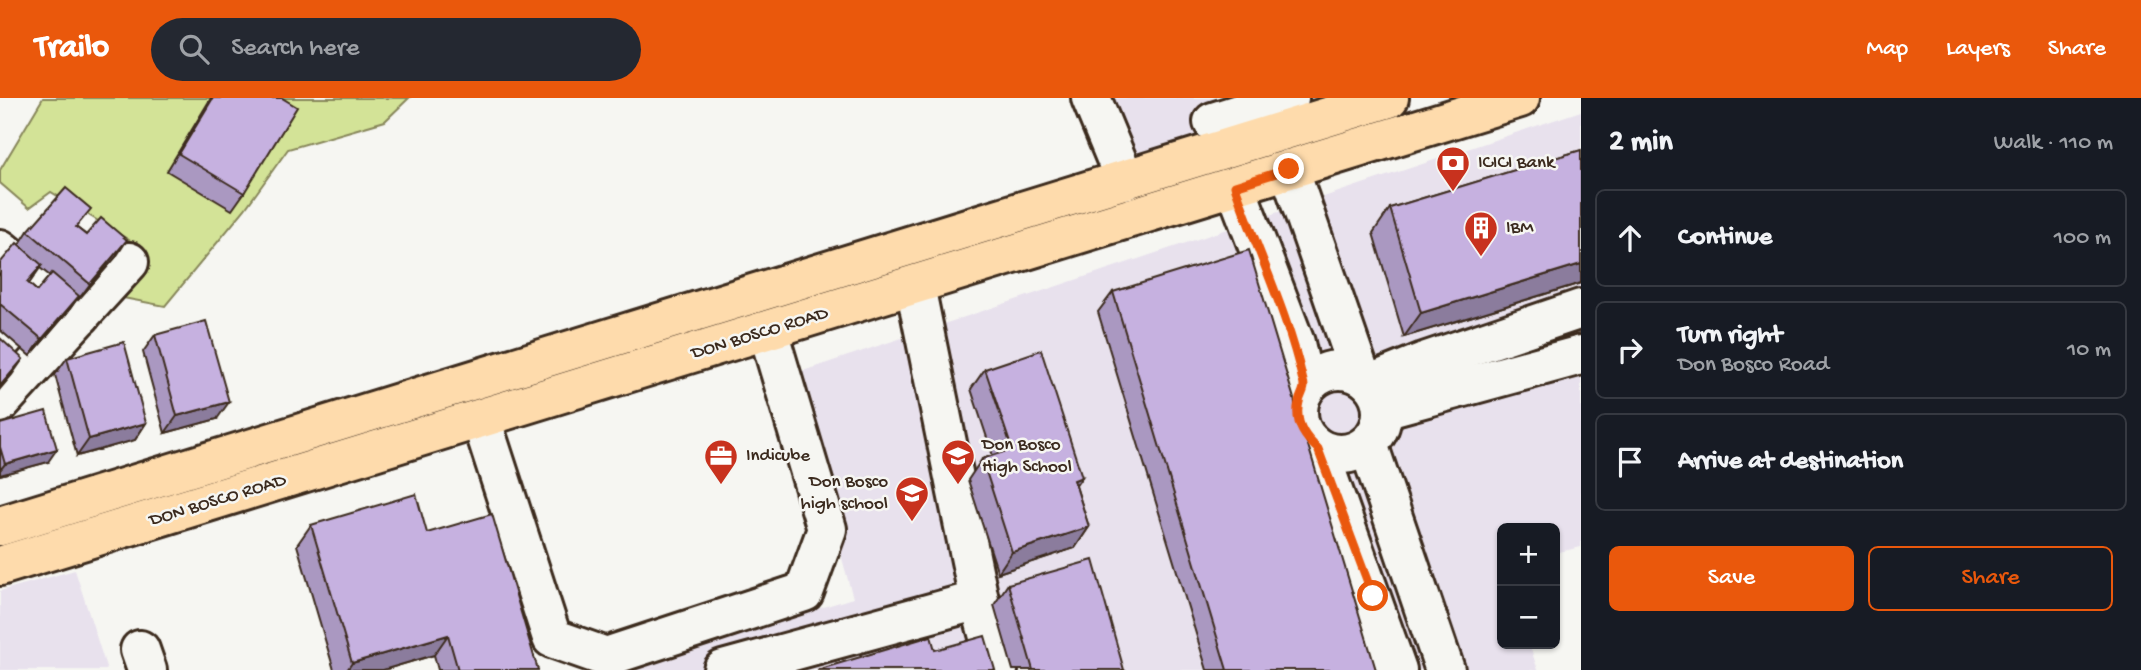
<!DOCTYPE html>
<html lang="en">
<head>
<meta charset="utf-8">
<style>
	:root { --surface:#171b24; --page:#242831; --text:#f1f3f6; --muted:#9ea1a6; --line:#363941; --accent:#ea580c }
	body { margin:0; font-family:"Gochi Hand",sans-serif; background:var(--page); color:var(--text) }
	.controls { position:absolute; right:21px; bottom:21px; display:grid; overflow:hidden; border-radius:10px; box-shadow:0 2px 5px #0004 }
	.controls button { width:63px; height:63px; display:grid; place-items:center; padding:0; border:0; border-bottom:2px solid var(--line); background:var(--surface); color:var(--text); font:35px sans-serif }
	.stop { position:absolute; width:21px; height:21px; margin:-16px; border:5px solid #ea580c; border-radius:50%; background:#fff }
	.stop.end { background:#ea580c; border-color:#fff; box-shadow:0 2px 7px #0008 }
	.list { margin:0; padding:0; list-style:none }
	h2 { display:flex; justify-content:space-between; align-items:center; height:91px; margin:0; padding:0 28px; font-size:30px }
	h2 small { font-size:23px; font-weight:400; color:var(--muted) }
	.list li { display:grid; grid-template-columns:46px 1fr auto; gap:21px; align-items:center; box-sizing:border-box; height:98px; margin:0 14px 14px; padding:0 14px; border:2px solid var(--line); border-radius:10px }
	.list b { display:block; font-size:26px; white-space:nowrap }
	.list p { margin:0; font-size:23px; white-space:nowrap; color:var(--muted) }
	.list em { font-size:23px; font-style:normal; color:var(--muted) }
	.actions { display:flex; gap:14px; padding:21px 28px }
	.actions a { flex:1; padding:16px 0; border:2px solid var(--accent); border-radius:10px; text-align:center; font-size:24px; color:var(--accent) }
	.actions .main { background:var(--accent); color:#fff }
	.icon { flex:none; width:38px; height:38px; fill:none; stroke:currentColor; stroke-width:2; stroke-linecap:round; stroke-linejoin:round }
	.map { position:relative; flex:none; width:1581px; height:572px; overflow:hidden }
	header { display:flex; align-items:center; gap:42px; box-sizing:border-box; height:98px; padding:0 35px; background:var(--accent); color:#fff }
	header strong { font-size:33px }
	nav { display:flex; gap:38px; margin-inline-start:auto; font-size:24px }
	.search { width:490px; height:63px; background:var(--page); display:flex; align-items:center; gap:18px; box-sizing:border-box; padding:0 24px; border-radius:38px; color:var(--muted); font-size:26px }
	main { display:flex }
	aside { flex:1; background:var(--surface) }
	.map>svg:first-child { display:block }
	.built { fill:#e8e1ed }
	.green { fill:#d3e397; stroke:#87865a; stroke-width:2 }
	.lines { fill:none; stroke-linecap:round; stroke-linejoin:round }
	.minor-casing { stroke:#3b2a1e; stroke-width:44 }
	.major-casing { stroke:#3b2a1e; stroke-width:44 }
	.minor { stroke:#f6f6f2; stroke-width:38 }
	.major { stroke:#fedbac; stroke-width:38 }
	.wall { fill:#aa98c1; stroke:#3b2a1e; stroke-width:2; fill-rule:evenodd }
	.shaded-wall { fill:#8b7c9d; stroke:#3b2a1e; stroke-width:2 }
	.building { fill:#c6b1e0; stroke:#3b2a1e; stroke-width:2 }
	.route { stroke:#ea580c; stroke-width:9 }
	.labels { text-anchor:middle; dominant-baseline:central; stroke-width:5; stroke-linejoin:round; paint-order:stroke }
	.poi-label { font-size:19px; fill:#3b2a1e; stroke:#f6f6f2; text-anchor:start }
	.street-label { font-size:19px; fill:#3b2a1e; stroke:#f6f6f2 }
</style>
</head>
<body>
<header>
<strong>Trailo</strong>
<div class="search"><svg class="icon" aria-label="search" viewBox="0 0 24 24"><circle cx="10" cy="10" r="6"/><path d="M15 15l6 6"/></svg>Search here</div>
<nav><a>Map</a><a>Layers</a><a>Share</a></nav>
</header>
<main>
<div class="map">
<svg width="1581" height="572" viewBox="0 0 1581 572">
	<rect width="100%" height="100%" fill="#f6f6f2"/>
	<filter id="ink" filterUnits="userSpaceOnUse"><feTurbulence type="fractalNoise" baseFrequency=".0143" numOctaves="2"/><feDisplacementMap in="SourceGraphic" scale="14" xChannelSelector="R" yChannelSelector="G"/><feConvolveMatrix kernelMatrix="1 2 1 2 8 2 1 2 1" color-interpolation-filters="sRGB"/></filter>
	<g filter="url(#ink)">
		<g class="built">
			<path d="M1099 0H1348L1131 70Z"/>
			<path d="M1581 13V449L1555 455V430H1502V546H1529L1538 572H618L853 500 791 277Z"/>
			<path d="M75 472 107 572H0V493Z"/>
		</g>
		<path class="green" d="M43 0H409L385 23 288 51 245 111 165 208 123 200 137 147 51 94 29 110 0 85V72Z"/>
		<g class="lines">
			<g class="minor-casing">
				<g id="minor">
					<path d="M1091 0 1125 82"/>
					<path d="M1213 24 1289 0"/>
					<path d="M1289 71 1360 276"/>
					<path d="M1235 88 1295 245 1305 290"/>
					<path d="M0 151 81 217"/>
					<path d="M915 188 979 502 998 572"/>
					<circle cx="1340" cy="314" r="42"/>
					<path d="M1372 285 1424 264 1581 211"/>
					<path d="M0 305 129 164"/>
					<path d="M1383 311 1581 257"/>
					<path d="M481 321 552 540 606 559 804 494 827 431 768 233"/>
					<path d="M1368 346 1445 572"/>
					<path d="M1318 351 1397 572"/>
					<path d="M140 552 147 572"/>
					<path d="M723 572 979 502"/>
				</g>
			</g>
			<g class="major-casing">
				<g id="major">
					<path d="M0 428 1389 0"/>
					<path d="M0 468 1520 0"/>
				</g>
			</g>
			<use href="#minor" class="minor"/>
			<use href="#major" class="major"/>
		</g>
		<g class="wall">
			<path d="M211 0H282L244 95 232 112 167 73Z"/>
			<path d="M1581 52V185L1404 239 1373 135 1390 110Z"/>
			<path d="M77 130 116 159 78 202 77 201 67 215 30 258 0 232V165L19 147 28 133ZM40 170 50 178 37 193 29 186Z"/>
			<path d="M1113 194 1376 572H1207L1098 214Z"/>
			<path d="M155 237 217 321 165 335 143 254Z"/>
			<path d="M67 260 146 325 135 342 77 358 55 277Z"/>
			<path d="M985 271 1076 388 1089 429 1075 450 998 475 968 382 982 361 993 358 971 291Z"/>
			<path d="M0 326 48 364 0 377Z"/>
			<path d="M311 427 427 435 538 572H438L434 557 383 572H334L297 447Z"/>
			<path d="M1008 486 1124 572H1013L994 507Z"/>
		</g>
		<g class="shaded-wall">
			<path d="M127 142 116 159 78 202 90 186Z"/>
			<path d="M1581 166V185L1404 239 1421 215Z"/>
			<path d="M79 198 67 215 30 258 42 241Z"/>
			<path d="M23 261 12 277 0 291V288Z"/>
			<path d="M229 304 217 321 165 335 177 318Z"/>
			<path d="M146 325 135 342 77 358 89 341Z"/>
			<path d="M57 351 48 364 0 377V372L5 366Z"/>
			<path d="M1082 379 1068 399 1074 382Z"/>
			<path d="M1089 429 1075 450 998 475 1012 454Z"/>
			<path d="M448 537 434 557 383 572H347L352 565Z"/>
		</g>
		<g class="building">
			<path d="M213 0H282L297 9 244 95 179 56Z"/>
			<path d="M1581 52V166L1421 215 1390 110Z"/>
			<path d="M66 90 91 111 76 129 86 137 101 120 127 142 90 186 28 133Z"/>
			<path d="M17 145 42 167 27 184 37 193 52 175 79 198 42 241 0 206V165Z"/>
			<path d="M1249 152 1376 572H1227L1113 194Z"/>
			<path d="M206 223 229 304 177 318 155 237Z"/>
			<path d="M0 240 23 261 0 288Z"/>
			<path d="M124 244 146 325 89 341 67 260Z"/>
			<path d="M1041 252 1082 379 1074 382 1089 429 1012 454 982 361 1012 351 985 271Z"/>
			<path d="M46 313 57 351 5 366 0 349V326Z"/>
			<path d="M416 396 427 435 492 416 538 572H458L448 537 352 565 311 427Z"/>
			<path d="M1093 462 1124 572H1033L1008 486Z"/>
			<path d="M931 538 935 552 985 538 995 572H817Z"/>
		</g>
	</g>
	<g class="lines" filter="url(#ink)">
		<path class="route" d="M1289 71 1235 88C1257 153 1288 216 1303 283 1306 292 1301 295 1299 304 1294 324 1304 339 1318 351L1373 498"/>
	</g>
	<defs>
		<g id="bank-pin" transform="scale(1.75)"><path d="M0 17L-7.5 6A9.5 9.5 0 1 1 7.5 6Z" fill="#c8321e" stroke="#f6f6f2"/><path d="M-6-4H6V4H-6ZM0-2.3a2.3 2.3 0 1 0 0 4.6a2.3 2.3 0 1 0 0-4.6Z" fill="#fff"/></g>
		<g id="building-pin" transform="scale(1.75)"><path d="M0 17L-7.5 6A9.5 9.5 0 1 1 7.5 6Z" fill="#c8321e" stroke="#f6f6f2"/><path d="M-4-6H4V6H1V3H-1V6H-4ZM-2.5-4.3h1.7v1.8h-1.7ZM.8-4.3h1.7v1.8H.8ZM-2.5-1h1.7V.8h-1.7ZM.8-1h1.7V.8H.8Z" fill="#fff"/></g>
		<g id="office-pin" transform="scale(1.75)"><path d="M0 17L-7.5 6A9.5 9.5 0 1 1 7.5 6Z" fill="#c8321e" stroke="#f6f6f2"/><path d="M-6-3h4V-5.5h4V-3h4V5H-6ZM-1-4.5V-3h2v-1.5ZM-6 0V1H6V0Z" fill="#fff"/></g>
		<g id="school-pin" transform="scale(1.75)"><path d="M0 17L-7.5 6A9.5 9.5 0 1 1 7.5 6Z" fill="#c8321e" stroke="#f6f6f2"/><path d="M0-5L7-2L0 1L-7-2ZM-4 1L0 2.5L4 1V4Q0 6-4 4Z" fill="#fff"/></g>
	</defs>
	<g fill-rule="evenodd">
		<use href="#bank-pin" x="1453" y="65"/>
		<use href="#building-pin" x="1481" y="130"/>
		<use href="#office-pin" x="721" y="358"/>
		<use href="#school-pin" x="958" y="358"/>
		<use href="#school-pin" x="912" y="395"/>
	</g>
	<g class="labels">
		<g class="poi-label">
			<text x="1478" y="65">ICICI Bank</text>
			<text x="1506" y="130">IBM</text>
			<text x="982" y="347">Don Bosco<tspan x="982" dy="22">High School</tspan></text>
			<text x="746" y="358">Indicube</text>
			<text x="888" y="384" text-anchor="end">Don Bosco<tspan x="888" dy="22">high school</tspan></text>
		</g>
		<g class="street-label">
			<text transform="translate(760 236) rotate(-17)">DON BOSCO ROAD</text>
			<text transform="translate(218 403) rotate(-17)">DON BOSCO ROAD</text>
		</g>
	</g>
</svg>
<div class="controls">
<button>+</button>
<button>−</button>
</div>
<div class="stop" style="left:1373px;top:498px"></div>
<div class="stop end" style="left:1289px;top:71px"></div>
</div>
<aside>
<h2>2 min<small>Walk · 110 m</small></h2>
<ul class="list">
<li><svg class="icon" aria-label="ahead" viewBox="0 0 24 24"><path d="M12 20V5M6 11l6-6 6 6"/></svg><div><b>Continue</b></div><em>100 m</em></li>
<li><svg class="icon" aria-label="right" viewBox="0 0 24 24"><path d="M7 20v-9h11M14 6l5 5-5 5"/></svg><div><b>Turn right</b><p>Don Bosco Road</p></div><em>10 m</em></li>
<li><svg class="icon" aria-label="arrive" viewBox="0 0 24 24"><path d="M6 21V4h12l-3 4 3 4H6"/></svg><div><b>Arrive at destination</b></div></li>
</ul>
<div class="actions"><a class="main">Save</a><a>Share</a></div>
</aside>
</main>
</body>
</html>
